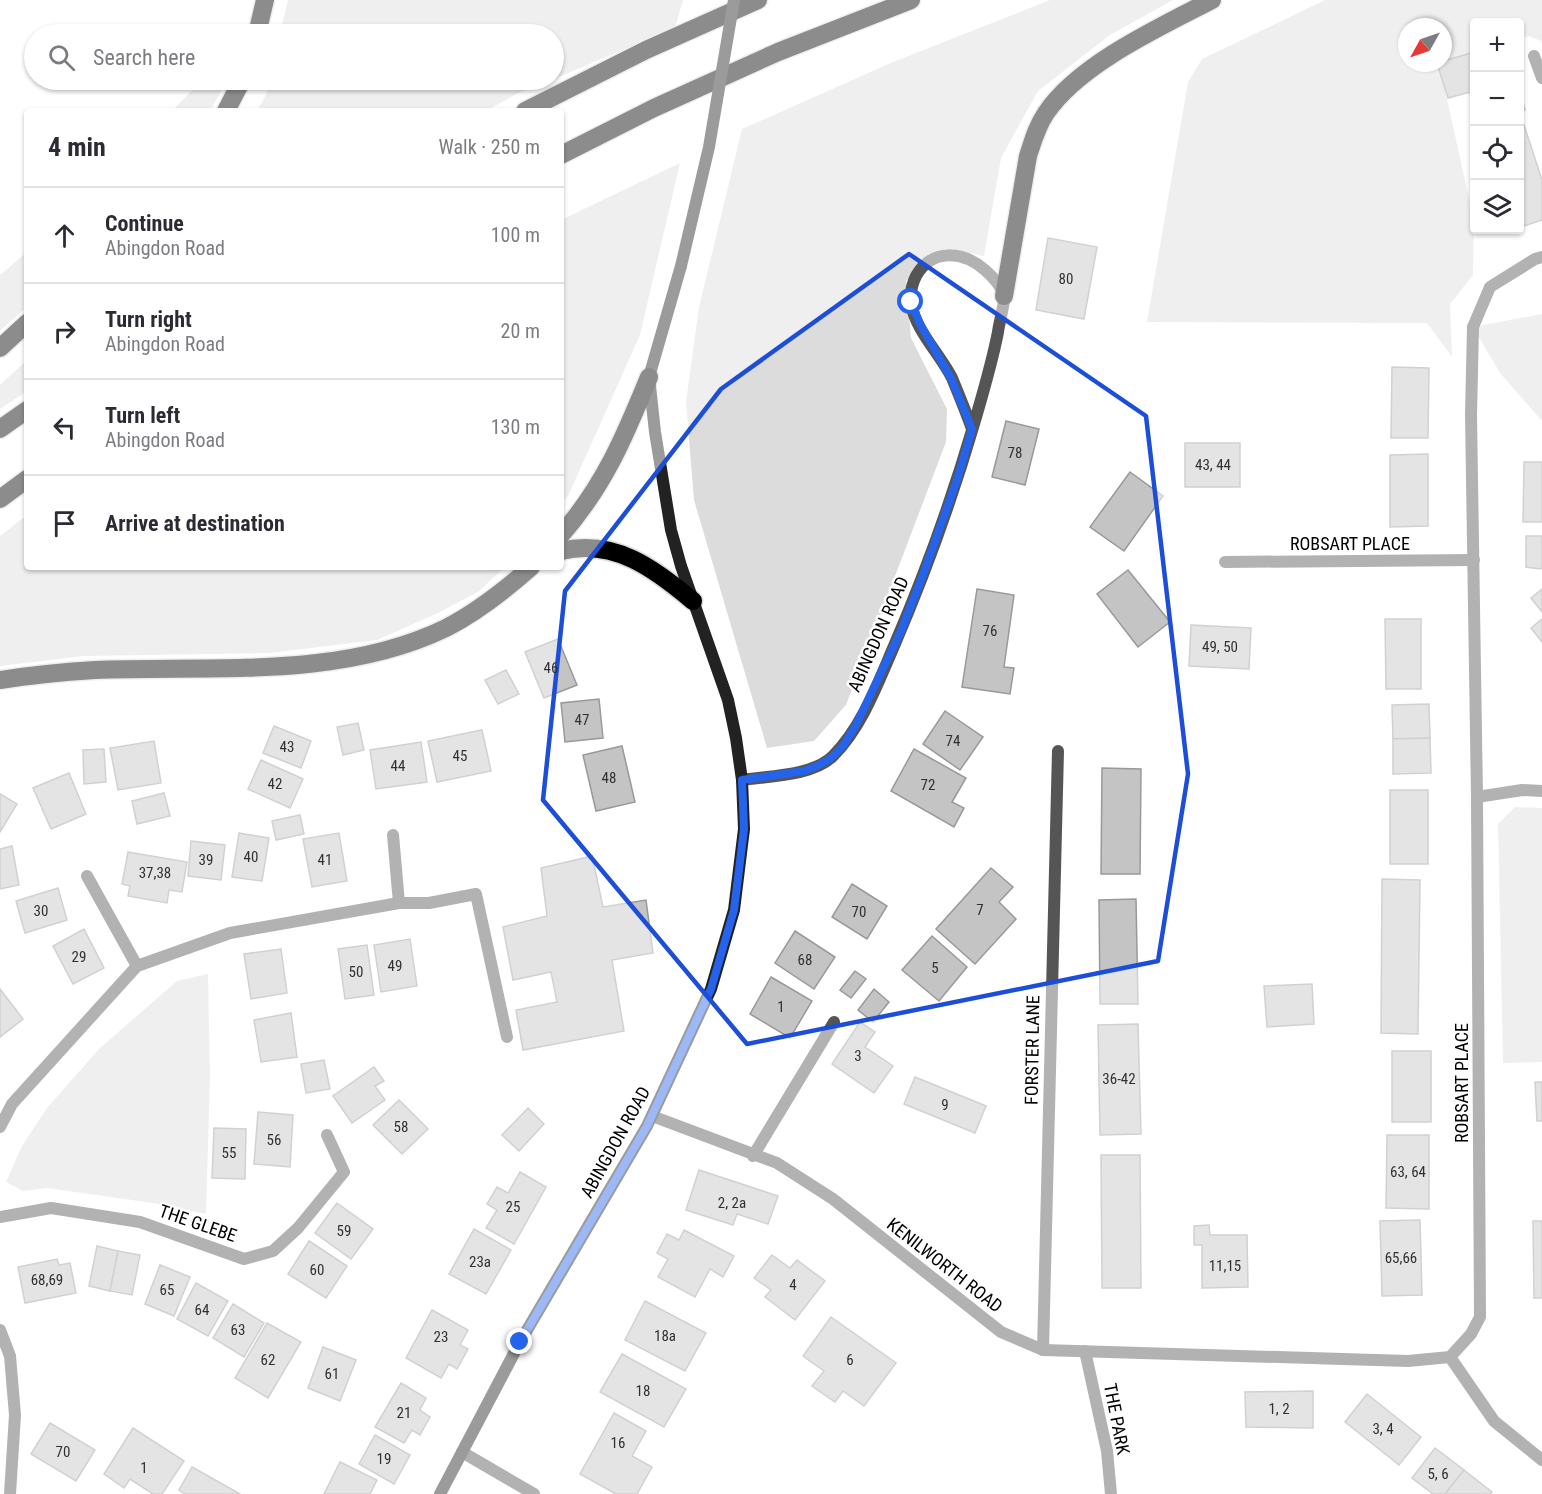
<!DOCTYPE html>
<html lang="en">
<head>
<meta charset="utf-8">
<style>
	:root { --surface:#fff; --page:#f7f7f7; --text:#2b2b33; --muted:#7c7c81; --line:#e1e1e2 }
	body { margin:0; font-family:"Roboto Condensed",sans-serif; background:var(--page); color:var(--text) }
	.controls { position:absolute; right:18px; top:18px; display:grid; overflow:hidden; border-radius:6px; box-shadow:0 2px 4px #0004 }
	.controls button { width:54px; height:54px; display:grid; place-items:center; padding:0; border:0; border-bottom:2px solid var(--line); background:var(--surface); color:var(--text); font:30px sans-serif }
	.compass { position:absolute; left:1398px; top:18px; width:54px; height:54px; border-radius:50%; background:var(--surface); box-shadow:0 2px 4px #0004; rotate:230deg }
	.stop { position:absolute; width:18px; height:18px; margin:-14px; border:4px solid #2563eb; border-radius:50%; background:#fff }
	.stop.end { background:#2563eb; border-color:#fff; box-shadow:0 2px 6px #0008 }
	.list { margin:0; padding:0; list-style:none }
	h2 { display:flex; justify-content:space-between; align-items:center; height:78px; margin:0; padding:0 24px; font-size:26px }
	h2 small { font-size:20px; font-weight:400; color:var(--muted) }
	.list li { display:grid; grid-template-columns:39px 1fr auto; gap:18px; align-items:center; box-sizing:border-box; height:96px; padding:0 24px; border-top:2px solid var(--line) }
	.list b { display:block; font-size:22px; white-space:nowrap }
	.list p { margin:0; font-size:20px; white-space:nowrap; color:var(--muted) }
	.list em { font-size:20px; font-style:normal; color:var(--muted) }
	.icon { flex:none; width:33px; height:33px; fill:none; stroke:currentColor; stroke-width:2; stroke-linecap:round; stroke-linejoin:round }
	.map { position:relative; flex:none; width:1542px; height:1494px; overflow:hidden }
	.search { position:absolute; background:var(--surface); box-shadow:0 2px 4px #0004; left:24px; top:24px; width:540px; height:66px; display:flex; align-items:center; gap:15px; box-sizing:border-box; padding:0 21px; border-radius:33px; color:var(--muted); font-size:22px }
	.panel { position:absolute; background:var(--surface); box-shadow:0 2px 4px #0004; left:24px; top:108px; width:540px; height:462px; border-radius:6px }
	.map>svg:first-child { display:block }
	.green { fill:#dcdcdc }
	.building { fill:#c4c4c4; stroke:#999; stroke-width:1.5 }
	.lines { fill:none; stroke-linecap:round; stroke-linejoin:round }
	.highway-casing { stroke:#dbdbdb; stroke-width:21 }
	.lane { stroke:#555; stroke-width:12 }
	.street { stroke:#555; stroke-width:12 }
	.secondary { stroke:#222; stroke-width:12 }
	.highway { stroke:#000; stroke-width:18 }
	.secondary-bridge { stroke:#222; stroke-width:12 }
	.route { stroke:#2563eb; stroke-width:8 }
	.marked { fill:none; stroke:#1d4ed8; stroke-width:4.5; stroke-linejoin:round }
	.labels { text-anchor:middle; dominant-baseline:central; stroke-width:5; stroke-linejoin:round; paint-order:stroke }
	.number-label { font-size:15px; fill:#313131 }
	.street-label { font-size:18px; fill:#000; stroke:#fff }
</style>
</head>
<body>
<div class="map">
<svg width="1542" height="1494" viewBox="0 0 1542 1494">
	<rect width="100%" height="100%" fill="#fff"/>
	<g class="green">
		<path d="M288 0H683L675 28 554 79V34H280Z"/>
		<path d="M1050 0H1173L1110 35 1038 91 1001 158 984 256 952 249 929 254 906 281 911 338 947 409 946 442 846 705 814 741 767 748 694 500 686 402 699 307 742 129 893 62Z"/>
		<path d="M1325 0H1542V44L1541 41 1529 36 1520 39V22H1474V53L1443 62V27H1407V63H1439L1474 221 1473 275 1450 304 1452 357 1427 323 1147 322 1188 82 1202 59Z"/>
		<path d="M202 80 227 81 210 111H172Z"/>
		<path d="M270 80H552L516 94 486 111H257L266 95Z"/>
		<path d="M680 163 640 335 568 496 561 504V220Z"/>
		<path d="M27 252V307L0 331V275Z"/>
		<path d="M1542 314V421L1500 373 1473 327Z"/>
		<path d="M27 360V391L0 409V385Z"/>
		<path d="M27 515V567H505L478 592 438 613 377 640 269 653 84 656 0 666V536Z"/>
		<path d="M1515 807 1542 808V1062L1503 1063 1498 824Z"/>
		<path d="M208 974 210 1076 206 1214 153 1203 47 1188 23 1191 6 1182 22 1146 47 1108 99 1049 177 981Z"/>
	</g>
	<g class="building">
		<path d="M1474 52V91L1448 98 1437 63Z"/>
		<path d="M1520 90 1525 110 1520 111Z"/>
		<path d="M1524 125 1542 180V220L1524 226 1520 213V127Z"/>
		<path d="M1048 238 1097 247 1084 319 1036 310Z"/>
		<path d="M1392 367 1429 368 1428 438H1391Z"/>
		<path d="M1006 421 1039 429 1025 485 992 477Z"/>
		<rect x="1185" y="443" width="55" height="44"/>
		<path d="M1428 454V526L1390 527V455Z"/>
		<path d="M1524 462H1542V522H1523Z"/>
		<path d="M1130 472 1163 496 1124 551 1090 527Z"/>
		<path d="M1526 536H1542V568L1540 569 1526 567Z"/>
		<path d="M1128 570 1170 622 1138 647 1097 594Z"/>
		<path d="M977 589 1014 595 1004 667 1014 668 1010 694 962 687Z"/>
		<path d="M1542 589V612L1531 598Z"/>
		<path d="M1385 619H1421V689H1386Z"/>
		<path d="M1542 619V642L1531 628Z"/>
		<path d="M1191 625 1251 628 1249 669 1189 666Z"/>
		<path d="M558 639 577 685 544 698 525 652Z"/>
		<path d="M506 670 519 694 498 704 485 680Z"/>
		<path d="M599 699 603 738 565 742 561 703Z"/>
		<path d="M1429 704 1430 738 1393 739 1392 705Z"/>
		<path d="M945 711 983 737 960 770 923 744Z"/>
		<path d="M358 723 364 750 343 755 337 727Z"/>
		<path d="M274 726 311 741 301 768 263 753Z"/>
		<path d="M482 730 491 771 437 782 428 741Z"/>
		<path d="M1430 738 1431 773 1393 774V739Z"/>
		<path d="M154 741 161 783 118 790 110 748Z"/>
		<path d="M421 742 427 782 376 789 370 750Z"/>
		<path d="M622 746 635 802 596 811 583 755Z"/>
		<path d="M104 749 106 782 84 784 83 750Z"/>
		<path d="M914 749 966 778 952 802 964 808 954 827 891 791Z"/>
		<path d="M261 760 303 779 290 808 248 789Z"/>
		<path d="M1102 768 1141 769 1140 874H1101Z"/>
		<path d="M69 773 86 814 51 829 33 788Z"/>
		<rect x="1390" y="790" width="38" height="74"/>
		<path d="M164 793 170 816 137 824 132 801Z"/>
		<path d="M0 794 17 804 0 832Z"/>
		<path d="M300 815 304 834 276 840 272 821Z"/>
		<path d="M239 833 269 838 262 881 232 877Z"/>
		<path d="M339 833 347 881 312 887 303 839Z"/>
		<path d="M191 841 225 845 221 880 188 876Z"/>
		<path d="M12 846 19 885 0 889V849Z"/>
		<path d="M128 852 187 862 182 892 169 890 167 903 128 896 130 886 122 884Z"/>
		<path d="M592 856 603 907 646 900 653 953 612 960 624 1031 523 1050 516 1010 557 1002 551 972 513 980 503 927 547 916 541 868Z"/>
		<path d="M991 868 1013 887 999 902 1016 919 975 964 936 929Z"/>
		<path d="M1382 879 1420 880 1418 1034 1381 1033Z"/>
		<path d="M852 884 887 906 867 939 832 917Z"/>
		<path d="M58 888 67 920 25 933 16 901Z"/>
		<path d="M1136 899 1138 1004H1100L1099 900Z"/>
		<path d="M84 929 104 968 73 984 53 946Z"/>
		<path d="M795 931 835 957 814 989 775 963Z"/>
		<path d="M932 936 967 967 939 1001 902 970Z"/>
		<path d="M410 939 417 986 381 992 374 945Z"/>
		<path d="M367 945 374 995 345 999 338 949Z"/>
		<path d="M281 949 287 993 251 999 244 954Z"/>
		<path d="M855 971 866 979 851 998 840 990Z"/>
		<path d="M771 977 812 1001 790 1038 750 1014Z"/>
		<path d="M1312 984 1314 1024 1267 1027 1264 986Z"/>
		<path d="M0 989 23 1019 0 1037Z"/>
		<path d="M874 989 889 1002 873 1022 858 1010Z"/>
		<path d="M291 1013 297 1057 261 1062 254 1020Z"/>
		<path d="M860 1022 875 1032 865 1047 893 1066 874 1093 832 1064Z"/>
		<path d="M1138 1024 1141 1134 1100 1135 1098 1025Z"/>
		<rect x="1392" y="1051" width="39" height="71"/>
		<path d="M324 1060 330 1089 306 1093 301 1064Z"/>
		<path d="M374 1067 384 1081 375 1086 385 1100 352 1123 333 1096Z"/>
		<path d="M915 1077 986 1106 975 1133 904 1104Z"/>
		<path d="M1535 1082H1542V1121H1537Z"/>
		<path d="M399 1100 428 1129 402 1154 373 1125Z"/>
		<path d="M528 1108 544 1124 519 1151 502 1135Z"/>
		<path d="M258 1112 293 1115 290 1167 254 1164Z"/>
		<path d="M214 1128 246 1129 245 1179 212 1178Z"/>
		<path d="M1387 1135H1429V1209L1386 1208Z"/>
		<path d="M1101 1155H1140L1141 1288H1102Z"/>
		<path d="M699 1170 778 1196 768 1224 737 1214 733 1225 686 1210Z"/>
		<path d="M520 1172 546 1187 514 1244 486 1228 497 1210 487 1204 497 1187 508 1193Z"/>
		<path d="M337 1203 373 1229 351 1259 315 1233Z"/>
		<path d="M1420 1220 1422 1295 1382 1296 1380 1221Z"/>
		<path d="M1533 1221H1542V1298H1534Z"/>
		<path d="M1209 1225 1210 1235H1247L1248 1287 1202 1288V1245H1194V1226Z"/>
		<path d="M474 1229 511 1250 486 1294 449 1274Z"/>
		<path d="M684 1230 734 1256 723 1277 710 1269 695 1297 658 1277 668 1259 657 1253 667 1234 679 1240Z"/>
		<path d="M309 1241 347 1266 326 1298 288 1274Z"/>
		<path d="M97 1246 118 1251 110 1291 89 1286Z"/>
		<path d="M118 1251 140 1255 132 1295 110 1291Z"/>
		<path d="M772 1255 790 1268 797 1260 825 1281 795 1320 765 1297 771 1290 754 1278Z"/>
		<path d="M57 1259 59 1265 70 1263 76 1293 25 1303 18 1267Z"/>
		<path d="M160 1265 190 1277 174 1316 145 1304Z"/>
		<path d="M196 1283 228 1301 208 1336 177 1319Z"/>
		<path d="M645 1301 706 1333 685 1371 625 1340Z"/>
		<path d="M233 1304 264 1323 244 1357 213 1338Z"/>
		<path d="M432 1310 468 1330 460 1345 468 1349 457 1369 449 1364 441 1378 406 1358Z"/>
		<path d="M831 1317 896 1363 864 1406 843 1391 835 1402 812 1386 824 1371 803 1356Z"/>
		<path d="M267 1323 301 1342 268 1398 235 1378Z"/>
		<path d="M323 1347 356 1360 340 1401 308 1388Z"/>
		<path d="M622 1354 686 1389 664 1427 600 1392Z"/>
		<path d="M401 1383 426 1398 420 1410 430 1417 420 1435 412 1430 404 1443 375 1427Z"/>
		<path d="M1313 1391V1428L1246 1427 1245 1392Z"/>
		<path d="M1367 1394 1421 1437 1399 1465 1345 1422Z"/>
		<path d="M614 1413 646 1431 632 1456 652 1467 637 1494H616L580 1474Z"/>
		<path d="M50 1423 95 1450 76 1481 31 1454Z"/>
		<path d="M133 1428 184 1461 162 1494H153L130 1479 124 1488 104 1474Z"/>
		<path d="M375 1435 410 1455 394 1484 359 1464Z"/>
		<path d="M1435 1448 1464 1470 1445 1494H1433L1412 1478Z"/>
		<path d="M340 1462 377 1480 370 1494H324Z"/>
		<path d="M192 1467 240 1494H185L179 1490Z"/>
		<path d="M1464 1470 1492 1492 1490 1494H1445Z"/>
	</g>
	<g class="lines">
		<g class="highway-casing">
			<g id="highway">
				<path d="M257 34 265 0"/>
				<path d="M226 111 242 80"/>
				<path d="M525 111 646 50 758 0"/>
				<path d="M561 155 654 108 778 52 911 0"/>
				<path d="M1004 296 1028 156C1033 141 1037 126 1046 113 1079 64 1160 27 1212 0"/>
				<path d="M0 348 27 323"/>
				<path d="M0 429 27 410"/>
				<path d="M0 499 27 479"/>
				<path d="M561 535C604 486 625 436 649 377"/>
				<path d="M561 551C614 538 655 569 693 601"/>
				<path d="M0 680C32 675 63 672 95 670 210 665 339 680 446 628 477 612 504 591 531 567"/>
			</g>
		</g>
		<g class="lane">
			<path d="M1534 56 1542 78"/>
			<path d="M1473 327 1490 287 1535 259 1542 257"/>
			<path d="M399 903H429L476 894 507 1037"/>
			<path d="M753 1156 834 1022"/>
			<path d="M462 1452 534 1494"/>
		</g>
		<g class="street">
			<path d="M1225 562 1474 560"/>
			<path d="M742 780C768 776 813 776 833 756 862 727 878 683 894 646 925 574 952 499 974 424 983 393 992 363 998 332 999 323 1005 303 1004 296 1002 287 992 276 985 270 963 251 932 248 916 276 912 284 910 294 911 303 915 330 940 354 952 378 959 395 966 412 972 429"/>
			<path d="M1477 797 1522 790 1542 791"/>
			<path d="M87 876 137 966"/>
			<path d="M652 1116 777 1163 833 1199 1001 1332 1043 1350 1408 1361 1450 1357 1471 1334 1480 1317 1477 797 1471 415 1473 327"/>
			<path d="M0 1127 12 1104 137 966 230 933 399 903 393 835"/>
			<path d="M0 1217 51 1208 140 1222 244 1259 273 1251 298 1228 344 1172 327 1135"/>
			<path d="M0 1330 10 1356 15 1415 10 1494"/>
			<path d="M1043 1350 1058 751"/>
			<path d="M1085 1351 1107 1451 1111 1494"/>
			<path d="M1450 1357 1494 1421 1542 1460"/>
		</g>
		<path class="secondary" d="M440 1494 520 1342 647 1126 711 989 734 910 744 829 742 780 736 738 728 700 681 566 671 530 655 432 649 377 681 266"/>
		<use href="#highway" class="highway"/>
		<path class="secondary-bridge" d="M681 266 709 147 734 0"/>
	</g>
	<g class="lines">
		<path class="route" d="M520 1342 647 1126 711 989 734 910 744 829 742 780 804 771 817 766 830 759 843 746 856 725 901 631 923 575 958 477 972 429 951 378 920 324 911 302"/>
	</g>
	<path d="M0 0H1542V1494H0ZM909 254 1146 416 1188 774 1158 961 747 1044 543 800 565 591 721 389Z" fill="#fff" fill-opacity=".55" fill-rule="evenodd"/>
	<path class="marked" d="M909 254 1146 416 1188 774 1158 961 747 1044 543 800 565 591 721 389Z"/>
	<g class="labels">
		<g class="number-label">
			<text x="1066" y="279">80</text>
			<text x="1015" y="453">78</text>
			<text x="1213" y="465">43, 44</text>
			<text x="990" y="631">76</text>
			<text x="1220" y="647">49, 50</text>
			<text x="551" y="668">46</text>
			<text x="582" y="720">47</text>
			<text x="953" y="741">74</text>
			<text x="287" y="747">43</text>
			<text x="460" y="756">45</text>
			<text x="398" y="766">44</text>
			<text x="609" y="778">48</text>
			<text x="275" y="784">42</text>
			<text x="928" y="785">72</text>
			<text x="251" y="857">40</text>
			<text x="206" y="860">39</text>
			<text x="325" y="860">41</text>
			<text x="155" y="873">37,38</text>
			<text x="980" y="910">7</text>
			<text x="41" y="911">30</text>
			<text x="859" y="912">70</text>
			<text x="79" y="957">29</text>
			<text x="805" y="960">68</text>
			<text x="395" y="966">49</text>
			<text x="935" y="968">5</text>
			<text x="356" y="972">50</text>
			<text x="781" y="1007">1</text>
			<text x="858" y="1056">3</text>
			<text x="1119" y="1079">36-42</text>
			<text x="945" y="1105">9</text>
			<text x="401" y="1127">58</text>
			<text x="274" y="1140">56</text>
			<text x="229" y="1153">55</text>
			<text x="1408" y="1172">63, 64</text>
			<text x="732" y="1203">2, 2a</text>
			<text x="513" y="1207">25</text>
			<text x="344" y="1231">59</text>
			<text x="1401" y="1258">65,66</text>
			<text x="480" y="1262">23a</text>
			<text x="1225" y="1266">11,15</text>
			<text x="317" y="1270">60</text>
			<text x="47" y="1280">68,69</text>
			<text x="793" y="1285">4</text>
			<text x="167" y="1290">65</text>
			<text x="202" y="1310">64</text>
			<text x="238" y="1330">63</text>
			<text x="665" y="1336">18a</text>
			<text x="441" y="1337">23</text>
			<text x="268" y="1360">62</text>
			<text x="850" y="1360">6</text>
			<text x="332" y="1374">61</text>
			<text x="643" y="1391">18</text>
			<text x="1279" y="1409">1, 2</text>
			<text x="404" y="1413">21</text>
			<text x="1383" y="1429">3, 4</text>
			<text x="618" y="1443">16</text>
			<text x="63" y="1452">70</text>
			<text x="384" y="1459">19</text>
			<text x="144" y="1468">1</text>
			<text x="1438" y="1474">5, 6</text>
		</g>
		<g class="street-label">
			<text x="1350" y="543">ROBSART PLACE</text>
			<text transform="translate(878 634) rotate(-66)">ABINGDON ROAD</text>
			<text transform="translate(1032 1050) rotate(-89)">FORSTER LANE</text>
			<text transform="translate(1461 1083) rotate(-90)">ROBSART PLACE</text>
			<text transform="translate(615 1142) rotate(-61)">ABINGDON ROAD</text>
			<text transform="translate(198 1223) rotate(19)">THE GLEBE</text>
			<text transform="translate(945 1265) rotate(38)">KENILWORTH ROAD</text>
			<text transform="translate(1117 1419) rotate(79)">THE PARK</text>
		</g>
	</g>
</svg>
<div class="controls">
<button>+</button>
<button>−</button>
<button><svg class="icon" aria-label="locate" viewBox="0 0 24 24"><circle cx="12" cy="12" r="6"/><path d="M12 2v4M12 18v4M2 12h4M18 12h4"/></svg></button>
<button><svg class="icon" aria-label="layers" viewBox="0 0 24 24"><path d="M12 4l9 5-9 5-9-5zM3 14l9 5 9-5"/></svg></button>
</div>
<svg class="compass" viewBox="-18 -18 36 36"><path d="M0-13l5 13h-10z" fill="#e53935"/><path d="M0 13l5-13h-10z" fill="#7c7c81"/></svg>
<div class="stop" style="left:911px;top:302px"></div>
<div class="stop end" style="left:520px;top:1342px"></div>
<div class="search"><svg class="icon" aria-label="search" viewBox="0 0 24 24"><circle cx="10" cy="10" r="6"/><path d="M15 15l6 6"/></svg>Search here</div>
<section class="panel">
<h2>4 min<small>Walk · 250 m</small></h2>
<ul class="list">
<li><svg class="icon" aria-label="ahead" viewBox="0 0 24 24"><path d="M12 20V5M6 11l6-6 6 6"/></svg><div><b>Continue</b><p>Abingdon Road</p></div><em>100 m</em></li>
<li><svg class="icon" aria-label="right" viewBox="0 0 24 24"><path d="M7 20v-9h11M14 6l5 5-5 5"/></svg><div><b>Turn right</b><p>Abingdon Road</p></div><em>20 m</em></li>
<li><svg class="icon" aria-label="left" viewBox="0 0 24 24"><path d="M17 20v-9H6M10 6l-5 5 5 5"/></svg><div><b>Turn left</b><p>Abingdon Road</p></div><em>130 m</em></li>
<li><svg class="icon" aria-label="arrive" viewBox="0 0 24 24"><path d="M6 21V4h12l-3 4 3 4H6"/></svg><div><b>Arrive at destination</b></div></li>
</ul>
</section>
</div>
</body>
</html>
